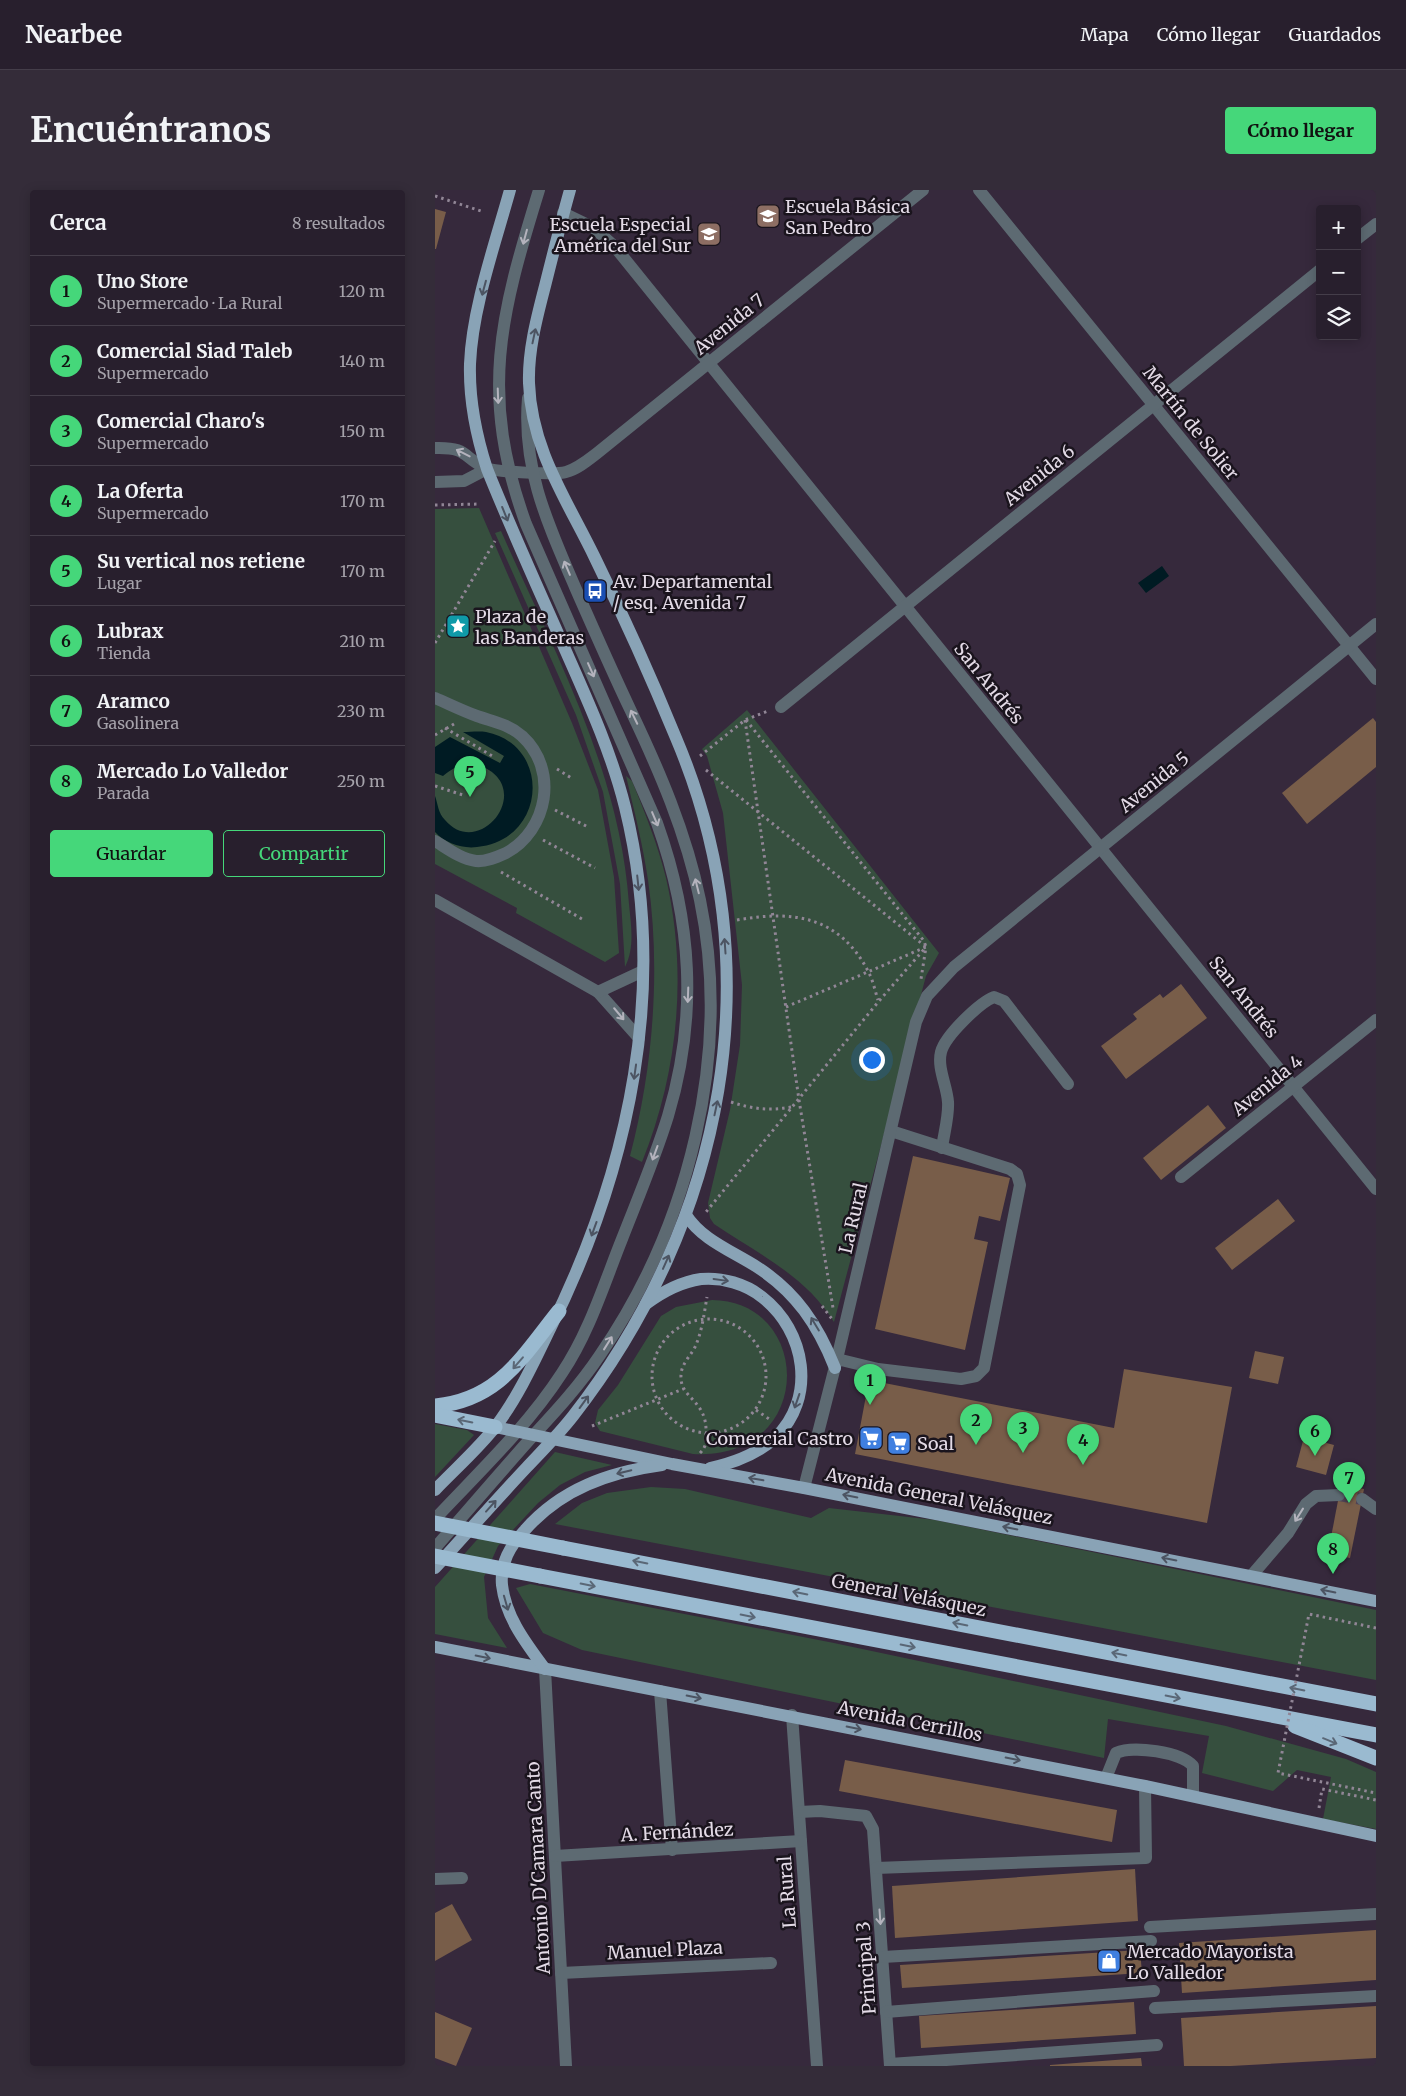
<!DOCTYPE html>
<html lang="es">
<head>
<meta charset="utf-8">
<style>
	:root { --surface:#281f2d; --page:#342c39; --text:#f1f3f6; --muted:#a5a2aa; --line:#443d49; --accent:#45d77a }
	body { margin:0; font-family:Merriweather,serif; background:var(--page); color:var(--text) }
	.controls { position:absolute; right:15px; top:15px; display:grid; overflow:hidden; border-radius:5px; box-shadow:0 2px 12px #0003 }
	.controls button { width:45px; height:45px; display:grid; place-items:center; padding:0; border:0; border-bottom:1px solid var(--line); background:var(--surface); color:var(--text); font:25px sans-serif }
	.you { position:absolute; left:436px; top:869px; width:18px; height:18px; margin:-12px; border:4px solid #fff; border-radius:50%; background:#1a73e8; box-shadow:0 0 0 8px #1a73e833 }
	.badge { display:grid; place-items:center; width:32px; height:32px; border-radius:50%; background:var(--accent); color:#111; font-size:16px; font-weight:700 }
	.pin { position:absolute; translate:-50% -41px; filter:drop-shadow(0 1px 2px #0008) }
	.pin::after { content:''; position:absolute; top:26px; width:18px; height:15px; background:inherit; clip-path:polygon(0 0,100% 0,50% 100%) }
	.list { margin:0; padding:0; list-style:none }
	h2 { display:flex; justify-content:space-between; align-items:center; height:65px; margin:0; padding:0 20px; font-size:21px }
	h2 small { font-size:16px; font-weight:400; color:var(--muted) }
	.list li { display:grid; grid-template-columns:32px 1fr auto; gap:15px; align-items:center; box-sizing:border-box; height:70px; padding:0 20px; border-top:1px solid var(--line) }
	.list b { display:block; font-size:19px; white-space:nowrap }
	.list p { margin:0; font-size:16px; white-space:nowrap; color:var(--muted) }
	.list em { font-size:16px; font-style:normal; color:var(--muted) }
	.actions { display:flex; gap:10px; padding:15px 20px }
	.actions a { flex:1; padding:11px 0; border:1px solid var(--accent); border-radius:5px; text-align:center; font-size:18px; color:var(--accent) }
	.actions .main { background:var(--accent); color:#111 }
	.icon { flex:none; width:28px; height:28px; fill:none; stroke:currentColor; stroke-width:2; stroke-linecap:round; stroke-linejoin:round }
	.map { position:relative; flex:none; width:941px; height:1876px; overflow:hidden; border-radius:5px }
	header { display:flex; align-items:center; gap:30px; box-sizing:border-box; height:70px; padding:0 25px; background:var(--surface); border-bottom:1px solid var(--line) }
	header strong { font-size:24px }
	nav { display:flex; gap:28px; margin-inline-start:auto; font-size:18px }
	.intro { display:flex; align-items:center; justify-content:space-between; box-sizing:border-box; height:120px; padding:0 30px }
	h1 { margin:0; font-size:35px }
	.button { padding:12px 22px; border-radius:5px; background:var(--accent); color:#111; font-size:18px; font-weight:700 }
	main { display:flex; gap:30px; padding:0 30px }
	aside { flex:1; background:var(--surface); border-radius:5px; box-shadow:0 2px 12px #0003 }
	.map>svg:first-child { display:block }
	.green { fill:#364f3e }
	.water { fill:#001b23 }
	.building { fill:#785d49 }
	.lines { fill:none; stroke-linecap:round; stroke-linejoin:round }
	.minor-tunnel { stroke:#504456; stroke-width:12; stroke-dasharray:12 6; stroke-linecap:butt }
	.path { stroke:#918696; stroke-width:3; stroke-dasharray:2.5 4; stroke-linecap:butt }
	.minor { stroke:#5d6a72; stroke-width:12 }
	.major { stroke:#89a3b6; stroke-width:12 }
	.highway { stroke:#9abad0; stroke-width:15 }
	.path-bridge { stroke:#918696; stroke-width:3; stroke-dasharray:2.5 4; stroke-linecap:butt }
	.highway-bridge { stroke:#9abad0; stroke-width:15 }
	.oneway { stroke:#b4b3bd }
	.oneway2 { stroke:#4c5462 }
	.oneway3 { stroke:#5a6776 }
	.labels { text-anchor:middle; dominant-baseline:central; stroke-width:5; stroke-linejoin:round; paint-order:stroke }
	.poi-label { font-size:18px; fill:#e3dae6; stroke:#1a141d; text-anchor:start }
	.street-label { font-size:18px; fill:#e3dae6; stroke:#1a141d }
</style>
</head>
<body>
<header>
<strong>Nearbee</strong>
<nav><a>Mapa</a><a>Cómo llegar</a><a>Guardados</a></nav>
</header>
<div class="intro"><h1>Encuéntranos</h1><a class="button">Cómo llegar</a></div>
<main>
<aside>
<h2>Cerca<small>8 resultados</small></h2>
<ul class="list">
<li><span class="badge">1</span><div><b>Uno Store</b><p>Supermercado · La Rural</p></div><em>120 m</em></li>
<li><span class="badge">2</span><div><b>Comercial Siad Taleb</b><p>Supermercado</p></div><em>140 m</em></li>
<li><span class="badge">3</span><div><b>Comercial Charo's</b><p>Supermercado</p></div><em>150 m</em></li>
<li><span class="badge">4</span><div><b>La Oferta</b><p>Supermercado</p></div><em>170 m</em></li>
<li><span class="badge">5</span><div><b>Su vertical nos retiene</b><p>Lugar</p></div><em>170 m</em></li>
<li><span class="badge">6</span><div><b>Lubrax</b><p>Tienda</p></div><em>210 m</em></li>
<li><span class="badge">7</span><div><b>Aramco</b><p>Gasolinera</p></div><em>230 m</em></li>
<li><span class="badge">8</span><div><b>Mercado Lo Valledor</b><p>Parada</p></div><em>250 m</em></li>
</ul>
<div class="actions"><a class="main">Guardar</a><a>Compartir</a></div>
</aside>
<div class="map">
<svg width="941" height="1876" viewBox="0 0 941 1876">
	<rect width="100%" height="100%" fill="#36293c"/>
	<g class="green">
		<path d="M44 318 137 533 163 600 179 687 184 763 170 772 81 723 82 718 0 674V319Z"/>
		<path d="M66 341C119 461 185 581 194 714 196 736 200 757 190 777L185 694 168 602 141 525 60 343Z"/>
		<path d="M312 520 504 763 491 786 399 1132C370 1085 323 1064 279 1034L275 1028 273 1013 295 920 305 855 307 795 288 623 272 566 267 559Z"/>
		<path d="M191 586 197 591C210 623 223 655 231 688 253 783 243 883 207 972L195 966C218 879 226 780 213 690 208 655 199 620 191 586Z"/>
		<path d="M277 1110C379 1111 381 1271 258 1264L165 1241 160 1233 163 1220 183 1195 226 1126 241 1117Z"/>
		<path d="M0 1234 32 1240 39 1245 0 1287Z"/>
		<path d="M120 1262 177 1275 150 1282 125 1295 103 1313 63 1356 49 1387 53 1428 72 1458 0 1444V1397Z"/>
		<path d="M216 1297 250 1299 376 1328 394 1318 500 1330 941 1420V1490L120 1334 147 1313 172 1303Z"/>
		<path d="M95 1394 399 1453 791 1536 911 1569 941 1582V1639L888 1629 896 1587 862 1580 838 1601 767 1583 774 1546 673 1529 669 1568 147 1460 108 1443 81 1398Z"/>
	</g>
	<g class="water">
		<path d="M727 376 734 386 711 403 703 393Z"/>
		<path d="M28 542C35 542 44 541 51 542 117 555 112 650 42 657 27 659 10 653 0 642V606C3 614 3 623 10 630 45 671 101 598 46 576 31 570 19 577 8 586L0 583V557L15 547 65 573 69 566Z"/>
	</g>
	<g class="building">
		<path d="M0 19 11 22 1 59H0Z"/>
		<path d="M938 528 941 532V577L872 634 847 603Z"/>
		<path d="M746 794 772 828 691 889 666 856 702 829 698 824 725 804 728 808Z"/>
		<path d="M773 915 791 938 726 990 708 968Z"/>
		<path d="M478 966 575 988 565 1031 544 1026 539 1049 553 1052 530 1160 440 1139Z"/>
		<path d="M843 1009 860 1031 797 1080 780 1058Z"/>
		<path d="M820 1161 849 1167 843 1194 814 1188Z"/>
		<path d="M689 1179 797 1197 772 1333 420 1264 434 1190 679 1238Z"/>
		<path d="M869 1247 899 1255 891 1285 861 1277Z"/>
		<path d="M906 1295 929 1299 915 1368 893 1363Z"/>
		<path d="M410 1570 682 1620 677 1652 404 1601Z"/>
		<path d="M700 1679 703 1731 460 1748 457 1696Z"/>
		<path d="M17 1714 37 1750 0 1771V1723Z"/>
		<path d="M941 1740V1790L747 1803 744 1753Z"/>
		<path d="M705 1760 707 1783 467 1798 465 1775Z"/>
		<path d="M699 1812 701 1844 486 1858 484 1826Z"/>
		<path d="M941 1816V1868L796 1876H749L746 1828Z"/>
		<path d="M0 1822 37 1838 21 1876 0 1868Z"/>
		<path d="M706 1868 707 1876H615V1875Z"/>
	</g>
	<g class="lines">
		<path class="minor-tunnel" d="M904 1305 927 1309"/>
		<g class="path">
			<path d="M0 6 49 22"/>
			<path d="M0 315 45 314"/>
			<path d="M0 453 60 351"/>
			<path d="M310 530 364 910 398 1118"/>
			<path d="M311 530 489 751 491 757"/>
			<path d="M10 538 59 567"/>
			<path d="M0 545 19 534"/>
			<path d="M265 566 310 530 333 521"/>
			<path d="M122 579 138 589"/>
			<path d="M271 580 491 757 444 811 271 1022"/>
			<path d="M0 596 28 605"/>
			<path d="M120 620 153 637"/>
			<path d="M108 650 160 678"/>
			<path d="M66 682 147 729"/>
			<path d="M302 730C358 720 404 726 433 781 438 790 440 801 443 810"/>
			<path d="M351 817 491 757 486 789"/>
			<path d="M296 912C317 919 335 921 356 917"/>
			<path d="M387 1116 397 1129"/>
			<circle cx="274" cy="1186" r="57"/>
			<path d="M321 1220 337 1231"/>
			<path d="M157 1236 248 1199"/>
			<path d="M265 1263C272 1256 271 1251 271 1242 272 1211 246 1208 246 1188 245 1175 255 1167 260 1157 267 1142 269 1124 272 1107"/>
			<path d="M884 1618 887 1599 941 1610"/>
		</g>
		<g class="minor">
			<path d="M544 0 941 489"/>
			<path d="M128 23 159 38 180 57 941 999"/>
			<path d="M922 49 941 34"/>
			<path d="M0 258C35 257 27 268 51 278 61 282 121 285 131 282 142 279 152 271 161 264L488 0"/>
			<path d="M0 292 29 291 52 279"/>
			<path d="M0 508C14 514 28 521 42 526 59 532 73 534 87 546 124 580 113 640 71 663 62 667 51 672 41 671 26 669 13 659 0 651"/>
			<path d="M346 517 885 80"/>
			<path d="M0 710 163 802 204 848"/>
			<path d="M163 802 208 781"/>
			<path d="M507 958C509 943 514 926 513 912 512 896 502 878 506 862 510 846 544 813 559 807L569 811 633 894"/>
			<path d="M746 987 941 830"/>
			<path d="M402 1169 443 1179 526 1189 541 1186 549 1178 585 995 582 984 575 979 456 941"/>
			<path d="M369 1298 402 1169 481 832 492 806 519 777 941 434"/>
			<path d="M927 1309 941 1319"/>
			<path d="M0 1329C44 1282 92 1237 127 1183 154 1143 169 1094 187 1049 203 1008 220 968 233 926 263 826 257 731 222 633L91 334C44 205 65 126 104 0"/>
			<path d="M0 1358C32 1321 64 1284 96 1248 121 1221 145 1195 165 1165 254 1036 297 864 265 710 251 642 224 580 195 519 176 479 158 438 140 397 113 334 87 279 93 208"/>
			<path d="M817 1385 853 1343 871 1314 881 1306 904 1305"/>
			<path d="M110 1479 131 1876"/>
			<path d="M225 1501 237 1660"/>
			<path d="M357 1525 382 1876"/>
			<path d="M671 1588 681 1563C698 1555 746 1562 758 1576V1606"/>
			<path d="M364 1622 385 1621 431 1626 438 1639 455 1876"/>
			<path d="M120 1666 366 1651"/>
			<path d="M441 1678 711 1668 710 1596"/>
			<path d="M0 1689 27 1688"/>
			<path d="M715 1737 941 1724"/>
			<path d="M448 1767 716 1751"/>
			<path d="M126 1783 336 1773"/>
			<path d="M720 1818 941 1806"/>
			<path d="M451 1822 719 1801"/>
			<path d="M455 1874 722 1855"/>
		</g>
		<g class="major">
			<path d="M251 1025C267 1050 297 1061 322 1077 361 1102 383 1135 400 1178"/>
			<path d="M211 1114C227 1102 246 1092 266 1089 287 1087 311 1094 327 1107 371 1141 382 1208 340 1248 321 1265 298 1273 275 1278"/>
			<path d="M60 1237 237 1274 369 1298 941 1411"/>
			<path d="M0 1300C20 1279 43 1259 61 1236 83 1207 99 1172 115 1139 195 978 234 796 190 617 176 561 152 509 129 457 103 398 76 339 52 279 41 245 34 210 35 174 37 119 60 54 75 0"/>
			<path d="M0 1378C31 1344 61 1310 92 1277 108 1260 124 1244 138 1226 290 1031 339 779 241 548 216 487 189 427 160 368 132 310 96 259 94 193 93 160 102 127 110 96 118 64 126 32 135 0"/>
			<path d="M0 1457 710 1596 941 1646"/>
			<path d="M110 1479C91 1453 71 1428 67 1395 65 1373 75 1356 90 1340 126 1299 174 1282 227 1275"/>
		</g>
		<g class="highway">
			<path d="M0 1216C64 1210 87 1167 124 1121"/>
			<path d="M0 1225 60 1237"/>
			<path d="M128 1358 941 1514"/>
			<path d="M105 1386 941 1545"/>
			<path d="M860 1536 941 1568"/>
		</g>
		<path class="path-bridge" d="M941 1438 874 1424 843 1583 941 1603"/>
		<g class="highway-bridge">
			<path d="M0 1333 128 1358"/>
			<path d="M0 1366 105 1386"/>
		</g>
	</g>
	<defs><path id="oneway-shaft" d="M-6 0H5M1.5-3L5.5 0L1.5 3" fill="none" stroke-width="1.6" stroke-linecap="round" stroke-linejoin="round" transform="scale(1.25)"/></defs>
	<g class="oneway">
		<use href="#oneway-shaft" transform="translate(90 47) rotate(105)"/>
		<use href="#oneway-shaft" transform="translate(63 206) rotate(88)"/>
		<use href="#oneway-shaft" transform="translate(28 263) rotate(-153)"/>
		<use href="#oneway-shaft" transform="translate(132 378) rotate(-113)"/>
		<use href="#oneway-shaft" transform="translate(156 480) rotate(66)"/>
		<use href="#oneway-shaft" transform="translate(199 527) rotate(-116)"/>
		<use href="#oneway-shaft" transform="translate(220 629) rotate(67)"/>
		<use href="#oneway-shaft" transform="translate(262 696) rotate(-104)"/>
		<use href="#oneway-shaft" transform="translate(253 805) rotate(92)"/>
		<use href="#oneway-shaft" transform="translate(184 824) rotate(50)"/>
		<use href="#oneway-shaft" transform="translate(220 963) rotate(110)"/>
		<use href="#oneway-shaft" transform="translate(173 1153) rotate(-58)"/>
		<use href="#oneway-shaft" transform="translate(864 1325) rotate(122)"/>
		<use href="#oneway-shaft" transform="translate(445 1727) rotate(86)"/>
	</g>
	<g class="oneway2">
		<use href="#oneway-shaft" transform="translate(49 98) rotate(105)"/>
		<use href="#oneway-shaft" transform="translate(99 146) rotate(-78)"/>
		<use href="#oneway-shaft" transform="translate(70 324) rotate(68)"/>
		<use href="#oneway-shaft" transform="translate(203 693) rotate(84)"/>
		<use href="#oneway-shaft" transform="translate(290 756) rotate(-94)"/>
		<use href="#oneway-shaft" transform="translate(200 882) rotate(98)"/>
		<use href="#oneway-shaft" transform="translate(281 918) rotate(-78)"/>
		<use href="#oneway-shaft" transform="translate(159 1039) rotate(110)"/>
		<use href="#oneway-shaft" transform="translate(231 1072) rotate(-66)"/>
		<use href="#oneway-shaft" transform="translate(286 1090) rotate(8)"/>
		<use href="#oneway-shaft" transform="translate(380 1134) rotate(-121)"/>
		<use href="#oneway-shaft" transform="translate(362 1211) rotate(109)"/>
		<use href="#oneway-shaft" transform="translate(149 1212) rotate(-54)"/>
		<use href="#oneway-shaft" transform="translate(189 1282) rotate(167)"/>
		<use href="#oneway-shaft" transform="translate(321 1289) rotate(-170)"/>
		<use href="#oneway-shaft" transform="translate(415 1306) rotate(-169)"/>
		<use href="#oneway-shaft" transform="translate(56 1316) rotate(-48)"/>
		<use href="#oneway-shaft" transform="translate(575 1338) rotate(-169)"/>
		<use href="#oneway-shaft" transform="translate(734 1369) rotate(-169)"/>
		<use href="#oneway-shaft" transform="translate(893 1401) rotate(-168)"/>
		<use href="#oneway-shaft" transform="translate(71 1413) rotate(74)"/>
		<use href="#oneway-shaft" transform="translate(48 1467) rotate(11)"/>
		<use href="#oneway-shaft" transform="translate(259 1507) rotate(11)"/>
		<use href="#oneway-shaft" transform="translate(419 1538) rotate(11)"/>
		<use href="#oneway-shaft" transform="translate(578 1569) rotate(11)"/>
	</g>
	<g class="oneway3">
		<use href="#oneway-shaft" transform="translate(83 1173) rotate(131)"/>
		<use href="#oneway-shaft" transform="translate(30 1231) rotate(-169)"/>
		<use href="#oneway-shaft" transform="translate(205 1372) rotate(-169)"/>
		<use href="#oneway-shaft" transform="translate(153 1395) rotate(11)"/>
		<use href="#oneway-shaft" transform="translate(365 1403) rotate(-169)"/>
		<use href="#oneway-shaft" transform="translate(313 1426) rotate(11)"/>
		<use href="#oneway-shaft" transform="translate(525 1434) rotate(-169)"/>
		<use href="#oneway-shaft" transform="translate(473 1456) rotate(11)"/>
		<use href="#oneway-shaft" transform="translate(684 1464) rotate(-169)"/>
		<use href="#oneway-shaft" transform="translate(862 1499) rotate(-169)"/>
		<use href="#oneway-shaft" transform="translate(738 1507) rotate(11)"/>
		<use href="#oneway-shaft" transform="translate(895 1551) rotate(22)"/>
	</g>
	<defs>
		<g id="school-square" transform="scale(1.25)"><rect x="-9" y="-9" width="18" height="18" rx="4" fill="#8d6e63" stroke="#1a141d"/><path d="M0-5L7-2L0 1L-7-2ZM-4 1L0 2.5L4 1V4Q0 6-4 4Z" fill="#fff"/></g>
		<g id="bus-square" transform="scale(1.25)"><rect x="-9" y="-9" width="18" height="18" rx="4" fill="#1a4fb4" stroke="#1a141d"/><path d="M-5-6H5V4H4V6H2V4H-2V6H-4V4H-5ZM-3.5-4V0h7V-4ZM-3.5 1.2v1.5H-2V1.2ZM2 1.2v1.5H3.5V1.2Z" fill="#fff"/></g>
		<g id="sight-square" transform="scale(1.25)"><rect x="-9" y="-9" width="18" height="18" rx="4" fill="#0f9aa8" stroke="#1a141d"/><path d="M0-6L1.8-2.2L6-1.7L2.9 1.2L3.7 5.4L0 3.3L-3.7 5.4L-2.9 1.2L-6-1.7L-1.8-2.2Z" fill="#fff"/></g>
		<g id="supermarket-square" transform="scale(1.25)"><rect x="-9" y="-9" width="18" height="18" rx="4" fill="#3f7fe0" stroke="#1a141d"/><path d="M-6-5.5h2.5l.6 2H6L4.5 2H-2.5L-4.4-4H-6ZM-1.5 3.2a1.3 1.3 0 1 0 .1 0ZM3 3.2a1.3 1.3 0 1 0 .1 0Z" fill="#fff"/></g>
		<g id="shop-square" transform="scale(1.25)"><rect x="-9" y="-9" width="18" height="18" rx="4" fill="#3f7fe0" stroke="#1a141d"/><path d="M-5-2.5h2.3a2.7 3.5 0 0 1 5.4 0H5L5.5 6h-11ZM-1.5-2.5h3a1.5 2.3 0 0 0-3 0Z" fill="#fff"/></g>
	</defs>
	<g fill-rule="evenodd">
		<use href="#school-square" x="333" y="26"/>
		<use href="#school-square" x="274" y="44"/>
		<use href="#bus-square" x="160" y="401"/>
		<use href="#sight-square" x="23" y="436"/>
		<use href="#supermarket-square" x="436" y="1248"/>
		<use href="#supermarket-square" x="464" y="1253"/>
		<use href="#shop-square" x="674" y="1771"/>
	</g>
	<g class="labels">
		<g class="poi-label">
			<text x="350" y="16">Escuela Básica<tspan x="350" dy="21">San Pedro</tspan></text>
			<text x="256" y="34" text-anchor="end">Escuela Especial<tspan x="256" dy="21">América del Sur</tspan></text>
			<text x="178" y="391">Av. Departamental<tspan x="178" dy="21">/ esq. Avenida 7</tspan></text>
			<text x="40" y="426">Plaza de<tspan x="40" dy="21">las Banderas</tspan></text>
			<text x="418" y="1248" text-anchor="end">Comercial Castro</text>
			<text x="482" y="1253">Soal</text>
			<text x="692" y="1761">Mercado Mayorista<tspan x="692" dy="21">Lo Valledor</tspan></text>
		</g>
		<g class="street-label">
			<text transform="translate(294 134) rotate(-39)">Avenida 7</text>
			<text transform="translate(756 233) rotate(51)">Martín de Solier</text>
			<text transform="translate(604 285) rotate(-39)">Avenida 6</text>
			<text transform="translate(554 493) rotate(51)">San Andrés</text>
			<text transform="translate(719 592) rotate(-39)">Avenida 5</text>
			<text transform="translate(809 807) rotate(51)">San Andrés</text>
			<text transform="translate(832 895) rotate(-39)">Avenida 4</text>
			<text transform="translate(418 1028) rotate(-77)">La Rural</text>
			<text transform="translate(504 1306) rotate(11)">Avenida General Velásquez</text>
			<text transform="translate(474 1405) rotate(11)">General Velásquez</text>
			<text transform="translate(475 1531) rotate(11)">Avenida Cerrillos</text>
			<text transform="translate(242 1642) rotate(-3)">A. Fernández</text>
			<text transform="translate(103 1678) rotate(-93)">Antonio D'Camara Canto</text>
			<text transform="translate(352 1702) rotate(-94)">La Rural</text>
			<text transform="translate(230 1760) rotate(-3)">Manuel Plaza</text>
			<text transform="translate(431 1778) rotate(-94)">Principal 3</text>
		</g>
	</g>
</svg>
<div class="controls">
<button>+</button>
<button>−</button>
<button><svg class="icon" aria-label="layers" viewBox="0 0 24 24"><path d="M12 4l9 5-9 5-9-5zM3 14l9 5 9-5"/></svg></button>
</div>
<div class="you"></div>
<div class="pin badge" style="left:435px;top:1215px">1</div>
<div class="pin badge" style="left:541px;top:1255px">2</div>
<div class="pin badge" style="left:588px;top:1263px">3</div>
<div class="pin badge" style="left:648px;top:1275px">4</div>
<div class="pin badge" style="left:35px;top:607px">5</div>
<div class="pin badge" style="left:880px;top:1266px">6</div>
<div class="pin badge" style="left:914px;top:1313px">7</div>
<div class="pin badge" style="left:898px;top:1384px">8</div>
</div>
</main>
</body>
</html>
